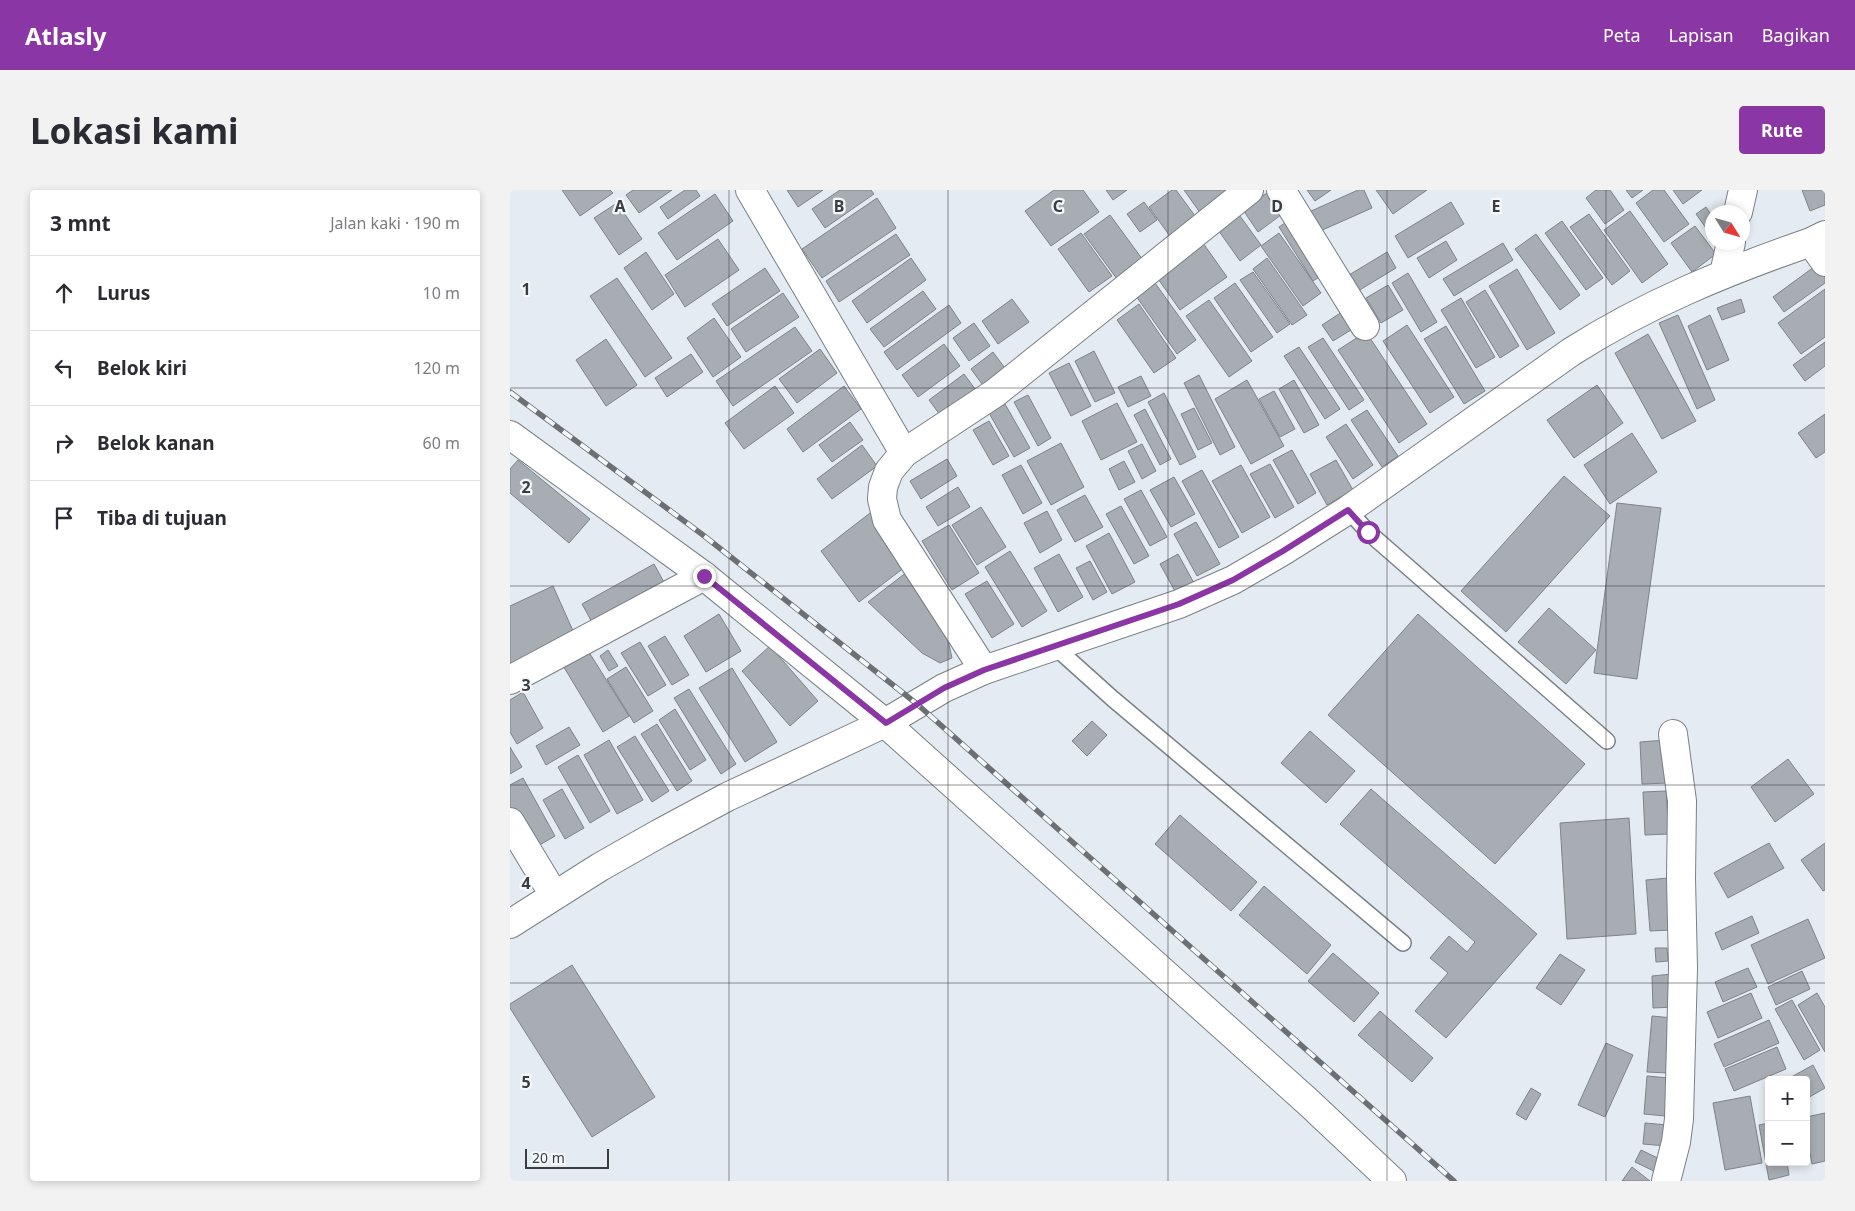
<!DOCTYPE html>
<html lang="id">
<head>
<meta charset="utf-8">
<style>
	:root { --surface:#fff; --page:#f2f2f3; --text:#2b2b33; --muted:#7c7c81; --line:#e1e1e2; --accent:#8a36a4 }
	body { margin:0; font-family:"Noto Sans",sans-serif; background:var(--page); color:var(--text) }
	.controls { position:absolute; right:15px; bottom:15px; display:grid; overflow:hidden; border-radius:5px; box-shadow:0 2px 8px #0003 }
	.controls button { width:45px; height:45px; display:grid; place-items:center; padding:0; border:0; border-bottom:1px solid var(--line); background:var(--surface); color:var(--text); font:25px sans-serif }
	.compass { position:absolute; left:1195px; top:15px; width:45px; height:45px; border-radius:50%; background:var(--surface); box-shadow:0 2px 8px #0003; rotate:127deg }
	.scale { position:absolute; left:15px; bottom:12px; width:84px; box-sizing:border-box; padding-left:5px; border:2px solid #3b3d40; border-top:0; font-size:14px; line-height:18px; white-space:nowrap; color:#3b3d40; -webkit-text-stroke:4px #f4f9fe; paint-order:stroke }
	.stop { position:absolute; width:15px; height:15px; margin:-11px; border:4px solid #8a36a4; border-radius:50%; background:#fff }
	.stop.end { background:#8a36a4; border-color:#fff; box-shadow:0 1px 5px #0008 }
	.list { margin:0; padding:0; list-style:none }
	h2 { display:flex; justify-content:space-between; align-items:center; height:65px; margin:0; padding:0 20px; font-size:21px }
	h2 small { font-size:16px; font-weight:400; color:var(--muted) }
	.list li { display:grid; grid-template-columns:32px 1fr auto; gap:15px; align-items:center; box-sizing:border-box; height:75px; padding:0 20px; border-top:1px solid var(--line) }
	.list b { display:block; font-size:19px; white-space:nowrap }
	.list em { font-size:16px; font-style:normal; color:var(--muted) }
	.icon { flex:none; width:28px; height:28px; fill:none; stroke:currentColor; stroke-width:2; stroke-linecap:round; stroke-linejoin:round }
	.map { position:relative; flex:none; width:1315px; height:991px; overflow:hidden; border-radius:5px }
	header { display:flex; align-items:center; gap:30px; box-sizing:border-box; height:70px; padding:0 25px; background:var(--accent); color:#fff }
	header strong { font-size:24px }
	nav { display:flex; gap:28px; margin-inline-start:auto; font-size:18px }
	.intro { display:flex; align-items:center; justify-content:space-between; box-sizing:border-box; height:120px; padding:0 30px }
	h1 { margin:0; font-size:35px }
	.button { padding:12px 22px; border-radius:5px; background:var(--accent); color:#fff; font-size:18px; font-weight:700 }
	main { display:flex; gap:30px; padding:0 30px }
	aside { flex:1; background:var(--surface); border-radius:5px; box-shadow:0 2px 8px #0003 }
	.map>svg:first-child { display:block }
	.building { fill:#a8adb3; stroke:#7e8389 }
	.lines { fill:none; stroke-linecap:round; stroke-linejoin:round }
	.lane-casing { stroke:#7a8086; stroke-width:18 }
	.street-casing { stroke:#7a8086; stroke-width:30 }
	.secondary-casing { stroke:#7a8086; stroke-width:30 }
	.lane { stroke:#fff; stroke-width:15 }
	.street { stroke:#fff; stroke-width:28 }
	.secondary { stroke:#fff; stroke-width:28 }
	.rail-casing { stroke:#6c6f73; stroke-width:5.5 }
	.rail { stroke:#f4f9fe; stroke-width:4; stroke-dasharray:11; stroke-linecap:butt }
	.route { stroke:#8a36a4; stroke-width:6 }
	.grid { fill:none; stroke:#3b3d40; stroke-width:1; stroke-opacity:0.55 }
	.grid-label { font-size:16px; text-anchor:middle; font-weight:bold; fill:#3b3d40; stroke:#f4f9fe; stroke-width:4.5; stroke-linejoin:round; paint-order:stroke }
</style>
</head>
<body>
<header>
<strong>Atlasly</strong>
<nav><a>Peta</a><a>Lapisan</a><a>Bagikan</a></nav>
</header>
<div class="intro"><h1>Lokasi kami</h1><a class="button">Rute</a></div>
<main>
<aside>
<h2>3 mnt<small>Jalan kaki · 190 m</small></h2>
<ul class="list">
<li><svg class="icon" aria-label="ahead" viewBox="0 0 24 24"><path d="M12 20V5M6 11l6-6 6 6"/></svg><div><b>Lurus</b></div><em>10 m</em></li>
<li><svg class="icon" aria-label="left" viewBox="0 0 24 24"><path d="M17 20v-9H6M10 6l-5 5 5 5"/></svg><div><b>Belok kiri</b></div><em>120 m</em></li>
<li><svg class="icon" aria-label="right" viewBox="0 0 24 24"><path d="M7 20v-9h11M14 6l5 5-5 5"/></svg><div><b>Belok kanan</b></div><em>60 m</em></li>
<li><svg class="icon" aria-label="arrive" viewBox="0 0 24 24"><path d="M6 21V4h12l-3 4 3 4H6"/></svg><div><b>Tiba di tujuan</b></div></li>
</ul>
</aside>
<div class="map">
<svg width="1315" height="991" viewBox="0 0 1315 991">
	<rect width="100%" height="100%" fill="#e5ebf2"/>
	<g class="building">
		<path d="M52 0H100L103 3 70 26Z"/>
		<path d="M123 0H162L129 23 116 5Z"/>
		<path d="M175 0H186L190 6 158 29 150 17Z"/>
		<path d="M277 0H313L288 17Z"/>
		<path d="M330 0H361L364 4 315 38 302 19Z"/>
		<path d="M544 0H573L589 22 541 56 515 21Z"/>
		<path d="M596 0H617L603 10Z"/>
		<path d="M662 0H666L688 30 662 49 639 17Z"/>
		<path d="M674 0H721L691 24Z"/>
		<path d="M761 0 779 19 748 42 733 20Z"/>
		<path d="M797 0H821L805 11Z"/>
		<path d="M848 0H854L862 18 808 42 799 22Z"/>
		<path d="M866 0H917L883 24Z"/>
		<path d="M1086 0H1100L1114 20 1095 34 1076 8Z"/>
		<path d="M1116 0H1133L1122 8Z"/>
		<path d="M1143 0H1154L1179 34 1154 52 1126 13Z"/>
		<path d="M1163 0H1192L1173 14Z"/>
		<path d="M1292 0H1315V15L1300 21Z"/>
		<path d="M205 4 223 31 167 70 148 43Z"/>
		<path d="M367 8 386 38 312 88 292 59Z"/>
		<path d="M634 12 647 30 630 42 617 24Z"/>
		<path d="M941 12 954 34 898 68 885 46Z"/>
		<path d="M107 13 132 49 109 65 84 28Z"/>
		<path d="M1196 17 1202 26V44L1201 45 1186 24Z"/>
		<path d="M1120 21 1158 74 1132 93 1094 40Z"/>
		<path d="M727 22 751 55 730 71 706 37Z"/>
		<path d="M1079 24 1120 81 1102 95 1060 37Z"/>
		<path d="M600 25 633 70 607 89 574 44Z"/>
		<path d="M784 27 819 81 803 91 769 37Z"/>
		<path d="M1052 31 1093 88 1076 100 1035 43Z"/>
		<path d="M1185 36 1206 64 1182 82 1161 53Z"/>
		<path d="M571 43 602 86 579 102 548 59Z"/>
		<path d="M769 43 811 103 793 116 751 56Z"/>
		<path d="M386 44 400 65 329 112 316 91Z"/>
		<path d="M1026 44 1070 105 1050 120 1005 59Z"/>
		<path d="M208 49 229 80 175 117 155 85Z"/>
		<path d="M936 51 947 70 919 88 907 68Z"/>
		<path d="M693 53 717 87 670 120 646 86Z"/>
		<path d="M993 53 1003 70 944 106 933 89Z"/>
		<path d="M136 62 164 104 142 120 114 78Z"/>
		<path d="M877 62 886 78 848 101 839 85Z"/>
		<path d="M401 68 416 90 357 133 342 111Z"/>
		<path d="M757 68 797 125 782 135 743 79Z"/>
		<path d="M1308 74 1315 84V93L1274 122 1263 107Z"/>
		<path d="M255 78 270 101 217 136 202 114Z"/>
		<path d="M1007 79 1045 143 1017 160 979 96Z"/>
		<path d="M743 82 780 134 767 143 730 90Z"/>
		<path d="M898 83 927 132 911 142 882 93Z"/>
		<path d="M107 88 162 168 135 187 80 106Z"/>
		<path d="M645 93 686 150 667 164 626 106Z"/>
		<path d="M725 93 763 147 741 162 704 108Z"/>
		<path d="M878 95 893 120 871 133 856 108Z"/>
		<path d="M1315 99V147L1291 164 1268 133Z"/>
		<path d="M975 100 1009 156 990 168 956 112Z"/>
		<path d="M413 101 426 119 374 157 360 139Z"/>
		<path d="M273 103 289 127 236 162 221 139Z"/>
		<path d="M951 108 985 167 966 178 931 120Z"/>
		<path d="M502 109 519 132 488 154 472 131Z"/>
		<path d="M1231 109 1235 122 1212 130 1207 118Z"/>
		<path d="M699 110 742 171 719 187 676 126Z"/>
		<path d="M629 114 666 168 644 183 607 130Z"/>
		<path d="M439 115 451 133 387 180 374 162Z"/>
		<path d="M838 118 849 135 823 151 812 135Z"/>
		<path d="M1168 125 1205 210 1187 219 1149 133Z"/>
		<path d="M1200 125 1219 170 1197 180 1178 136Z"/>
		<path d="M204 128 231 167 203 187 177 148Z"/>
		<path d="M464 133 480 156 459 171 443 148Z"/>
		<path d="M897 135 944 207 920 223 873 151Z"/>
		<path d="M936 136 975 201 954 214 914 149Z"/>
		<path d="M285 137 302 161 223 216 206 191Z"/>
		<path d="M856 142 917 234 889 253 828 160Z"/>
		<path d="M1138 144 1186 231 1152 249 1105 163Z"/>
		<path d="M813 148 854 210 839 220 798 157Z"/>
		<path d="M96 149 127 195 96 216 66 170Z"/>
		<path d="M1315 152V176L1295 191 1283 175Z"/>
		<path d="M434 154 450 176 408 207 392 185Z"/>
		<path d="M789 157 830 219 815 229 774 166Z"/>
		<path d="M310 159 327 183 287 213 269 189Z"/>
		<path d="M584 161 605 203 585 212 565 171Z"/>
		<path d="M483 162 497 181 475 198 461 179Z"/>
		<path d="M181 164 193 182 157 207 145 188Z"/>
		<path d="M559 173 581 216 561 226 539 183Z"/>
		<path d="M454 184 468 203 433 229 419 210Z"/>
		<path d="M689 185 725 257 710 265 674 193Z"/>
		<path d="M631 186 641 206 618 217 608 197Z"/>
		<path d="M737 190 774 256 741 274 705 209Z"/>
		<path d="M784 190 809 235 794 243 769 199Z"/>
		<path d="M1087 195 1113 233 1064 268 1037 230Z"/>
		<path d="M265 196 284 223 234 259 215 233Z"/>
		<path d="M334 196 351 219 293 262 277 239Z"/>
		<path d="M764 201 785 239 770 247 749 209Z"/>
		<path d="M654 203 686 267 670 275 638 212Z"/>
		<path d="M518 205 541 248 528 256 504 212Z"/>
		<path d="M607 213 627 252 591 270 572 231Z"/>
		<path d="M495 214 520 258 504 267 479 223Z"/>
		<path d="M684 218 702 253 688 260 671 224Z"/>
		<path d="M635 219 661 269 650 275 624 225Z"/>
		<path d="M857 220 888 266 872 277 841 230Z"/>
		<path d="M1315 224V262L1306 268 1288 243Z"/>
		<path d="M479 231 499 266 483 275 463 240Z"/>
		<path d="M340 232 353 250 322 272 309 255Z"/>
		<path d="M836 234 863 275 843 289 816 247Z"/>
		<path d="M1122 243 1147 282 1100 314 1074 275Z"/>
		<path d="M551 253 574 297 541 315 517 271Z"/>
		<path d="M632 254 646 281 632 289 618 261Z"/>
		<path d="M352 255 367 276 322 309 307 289Z"/>
		<path d="M782 260 806 303 788 314 763 270Z"/>
		<path d="M437 269 447 286 411 309 400 291Z"/>
		<path d="M8 270 80 329 59 353 0 303V279Z"/>
		<path d="M826 270 843 300 817 315 800 284Z"/>
		<path d="M614 271 625 292 609 300 599 279Z"/>
		<path d="M760 274 784 317 765 328 740 284Z"/>
		<path d="M511 275 532 313 513 324 492 285Z"/>
		<path d="M731 275 760 327 732 343 702 291Z"/>
		<path d="M692 280 729 347 709 358 672 291Z"/>
		<path d="M1054 286 1100 326 996 442 951 401Z"/>
		<path d="M664 287 685 324 661 337 640 300Z"/>
		<path d="M448 297 460 317 428 336 416 317Z"/>
		<path d="M631 300 657 347 640 356 614 309Z"/>
		<path d="M575 305 593 337 565 352 547 320Z"/>
		<path d="M1107 313 1151 318 1127 489 1084 483Z"/>
		<path d="M611 316 639 366 624 374 596 324Z"/>
		<path d="M471 317 496 357 467 375 442 335Z"/>
		<path d="M537 321 552 350 530 363 514 333Z"/>
		<path d="M360 323 399 374 349 412 311 361Z"/>
		<path d="M686 332 710 374 687 386 664 344Z"/>
		<path d="M439 335 469 383 442 400 412 351Z"/>
		<path d="M599 343 625 392 602 404 576 356Z"/>
		<path d="M500 361 537 421 512 437 475 377Z"/>
		<path d="M549 364 573 407 548 422 524 378Z"/>
		<path d="M668 364 684 393 666 403 650 374Z"/>
		<path d="M580 371 597 402 583 410 566 378Z"/>
		<path d="M144 374 155 394 83 434 72 414Z"/>
		<path d="M397 382 435 437 442 468 430 473 412 463 358 412Z"/>
		<path d="M477 391 504 434 482 448 455 404Z"/>
		<path d="M43 396 68 452 3 482 0 474V416Z"/>
		<path d="M1039 418 1086 460 1056 494 1008 452Z"/>
		<path d="M209 424 231 461 196 482 174 446Z"/>
		<path d="M908 424 1075 574 985 674 818 525Z"/>
		<path d="M155 446 179 485 162 495 138 456Z"/>
		<path d="M130 452 156 495 138 506 111 463Z"/>
		<path d="M260 456 308 511 280 536 232 481Z"/>
		<path d="M77 459 119 526 93 542 52 474Z"/>
		<path d="M98 460 108 476 99 481 90 466Z"/>
		<path d="M116 477 143 521 124 533 97 489Z"/>
		<path d="M222 478 267 552 235 572 189 498Z"/>
		<path d="M179 499 226 574 211 584 164 508Z"/>
		<path d="M13 502 33 538 7 554 0 542V510Z"/>
		<path d="M165 519 196 570 180 580 149 530Z"/>
		<path d="M582 531 597 545 577 566 562 551Z"/>
		<path d="M147 534 182 591 167 601 131 544Z"/>
		<path d="M59 537 70 555 36 575 26 556Z"/>
		<path d="M800 541 845 581 816 613 771 573Z"/>
		<path d="M125 546 159 601 142 612 107 557Z"/>
		<path d="M99 550 133 610 107 624 74 565Z"/>
		<path d="M1156 550 1159 593 1132 594 1130 552Z"/>
		<path d="M0 557 12 577 0 584Z"/>
		<path d="M68 565 100 621 80 633 48 577Z"/>
		<path d="M1278 569 1304 604 1265 632 1241 597Z"/>
		<path d="M13 588 45 646 21 660 0 623V595Z"/>
		<path d="M52 599 74 638 55 649 33 610Z"/>
		<path d="M861 599 1027 744 936 848 905 821 938 783 920 768 939 746 957 762 965 752 830 634Z"/>
		<path d="M1156 601 1159 644 1135 645 1133 602Z"/>
		<path d="M670 625 747 692 721 721 645 654Z"/>
		<path d="M1119 628 1126 744 1057 749 1050 633Z"/>
		<path d="M1259 653 1274 678 1218 708 1204 683Z"/>
		<path d="M1315 653V700L1313 701 1291 670Z"/>
		<path d="M1158 688 1161 740 1140 741 1136 690Z"/>
		<path d="M754 696 821 755 797 784 729 725Z"/>
		<path d="M1242 726 1249 743 1212 760 1205 743Z"/>
		<path d="M1298 729 1315 768 1258 794 1241 755Z"/>
		<path d="M1145 758H1157L1158 771 1146 772Z"/>
		<path d="M823 763 869 803 844 832 798 791Z"/>
		<path d="M1050 764 1075 780 1051 815 1026 798Z"/>
		<path d="M62 775 145 907 82 947 0 818V814Z"/>
		<path d="M1238 778 1247 797 1213 812 1205 792Z"/>
		<path d="M1292 781 1300 799 1266 815 1258 797Z"/>
		<path d="M1162 784 1164 817 1143 818 1142 786Z"/>
		<path d="M1241 803 1252 828 1208 848 1197 822Z"/>
		<path d="M1307 803 1315 817V862L1288 815Z"/>
		<path d="M1282 810 1310 860 1294 870 1265 819Z"/>
		<path d="M870 821 923 868 902 892 848 845Z"/>
		<path d="M1142 826 1163 828 1158 883 1137 882Z"/>
		<path d="M1259 830 1269 853 1214 877 1204 854Z"/>
		<path d="M1096 853 1123 865 1095 927 1068 915Z"/>
		<path d="M1267 857 1276 879 1224 901 1215 879Z"/>
		<path d="M1303 875 1315 898 1296 909V890H1276Z"/>
		<path d="M1137 886 1159 888 1155 926 1134 924Z"/>
		<path d="M1021 898 1031 904 1016 930 1006 924Z"/>
		<path d="M1240 906 1252 973 1215 980 1203 913Z"/>
		<path d="M1315 923V971L1302 974 1296 941V927Z"/>
		<path d="M1135 933 1157 935 1156 956 1133 954Z"/>
		<path d="M1259 933V972H1277L1279 985 1259 990 1249 935Z"/>
		<path d="M1131 960 1154 971 1148 983 1125 972Z"/>
		<path d="M1122 977 1140 991H1112Z"/>
	</g>
	<g class="lines">
		<g class="lane-casing">
			<g id="lane">
				<path d="M838 320 858 342 1097 551"/>
				<path d="M544 456 603 509 893 753"/>
			</g>
		</g>
		<g class="street-casing">
			<g id="street">
				<path d="M240 0 394 263"/>
				<path d="M771 0 855 136"/>
				<path d="M1228 22 1233 0"/>
				<path d="M1301 52 1315 72"/>
				<path d="M1214 84 1221 52"/>
				<path d="M0 245 194 386 375 533 797 911 882 991"/>
				<path d="M474 480 377 330 372 309 373 297 379 281 394 263 485 203 739 0"/>
				<path d="M0 490 194 386"/>
				<path d="M0 632 44 705"/>
				<path d="M1156 991 1166 952 1169 929 1173 778 1171 688 1172 611 1163 544"/>
			</g>
		</g>
		<g class="secondary-casing">
			<path id="secondary" d="M0 734 90 677 150 643 217 607 375 533 434 498 474 480 669 414 723 390 773 361 838 320 1061 162C1136 114 1217 81 1301 52L1315 45"/>
		</g>
		<use href="#lane" class="lane"/>
		<use href="#street" class="street"/>
		<use href="#secondary" class="secondary"/>
		<g class="rail-casing">
			<path id="rail" d="M0 202 193 345 407 514 944 991"/>
		</g>
		<use href="#rail" class="rail"/>
	</g>
	<g class="lines">
		<path class="route" d="M194 386 376 533 434 498 474 480 669 414 723 390 773 361 838 320 858 342"/>
	</g>
	<path class="grid" d="M219 0V991M438 0V991M658 0V991M877 0V991M1096 0V991M0 198H1315M0 396H1315M0 595H1315M0 793H1315"/>
	<g class="grid-label">
		<text x="110" y="22">A</text>
		<text x="329" y="22">B</text>
		<text x="548" y="22">C</text>
		<text x="767" y="22">D</text>
		<text x="986" y="22">E</text>
		<text x="16" y="105">1</text>
		<text x="16" y="303">2</text>
		<text x="16" y="501">3</text>
		<text x="16" y="699">4</text>
		<text x="16" y="898">5</text>
	</g>
</svg>
<div class="controls">
<button>+</button>
<button>−</button>
</div>
<svg class="compass" viewBox="-18 -18 36 36"><path d="M0-13l5 13h-10z" fill="#e53935"/><path d="M0 13l5-13h-10z" fill="#7c7c81"/></svg>
<div class="scale">20 m</div>
<div class="stop" style="left:858px;top:342px"></div>
<div class="stop end" style="left:194px;top:386px"></div>
</div>
</main>
</body>
</html>
